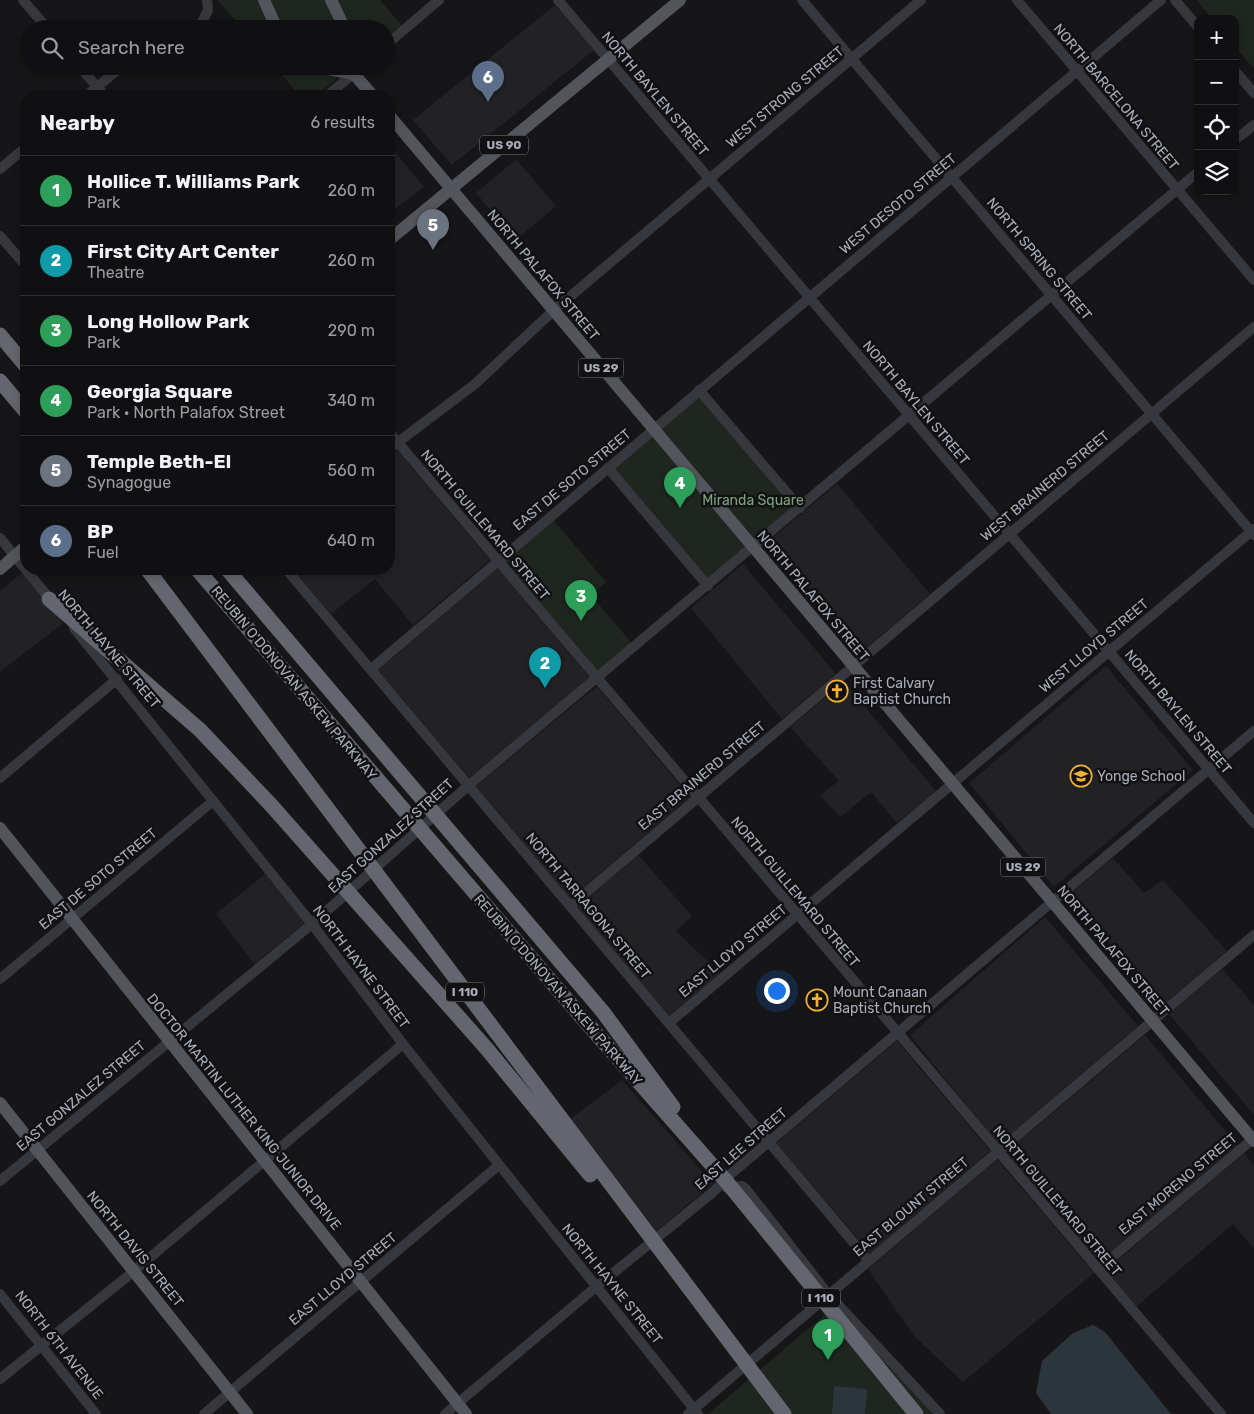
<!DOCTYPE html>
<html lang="en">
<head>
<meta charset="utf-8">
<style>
	:root { --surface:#101012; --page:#1e1e20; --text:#f1f3f6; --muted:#9c9d9f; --line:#303032; --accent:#1a73e8 }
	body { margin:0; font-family:Rubik,sans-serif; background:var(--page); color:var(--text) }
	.controls { position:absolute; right:15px; top:15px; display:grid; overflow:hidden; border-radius:10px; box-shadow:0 2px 8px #0003 }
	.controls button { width:45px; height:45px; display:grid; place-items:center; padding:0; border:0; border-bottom:1px solid var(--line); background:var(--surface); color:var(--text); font:25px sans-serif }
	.you { position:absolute; left:776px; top:990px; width:18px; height:18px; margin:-12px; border:4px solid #fff; border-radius:50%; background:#1a73e8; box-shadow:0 0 0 8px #1a73e833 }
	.badge { display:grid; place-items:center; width:32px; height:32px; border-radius:50%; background:var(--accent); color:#fff; font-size:16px; font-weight:700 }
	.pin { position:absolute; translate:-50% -41px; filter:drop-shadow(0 1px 2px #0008) }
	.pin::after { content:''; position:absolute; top:26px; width:18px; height:15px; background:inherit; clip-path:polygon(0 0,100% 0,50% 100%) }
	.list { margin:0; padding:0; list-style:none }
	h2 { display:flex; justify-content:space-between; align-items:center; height:65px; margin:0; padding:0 20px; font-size:21px }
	h2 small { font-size:16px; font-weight:400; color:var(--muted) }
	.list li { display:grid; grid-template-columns:32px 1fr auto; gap:15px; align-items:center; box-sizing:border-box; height:70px; padding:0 20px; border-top:1px solid var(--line) }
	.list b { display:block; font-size:19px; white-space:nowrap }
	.list p { margin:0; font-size:16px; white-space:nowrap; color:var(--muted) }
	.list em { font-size:16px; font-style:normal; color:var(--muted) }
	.icon { flex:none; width:28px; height:28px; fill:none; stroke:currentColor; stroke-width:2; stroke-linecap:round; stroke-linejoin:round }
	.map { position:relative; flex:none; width:1254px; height:1414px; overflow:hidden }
	.search { position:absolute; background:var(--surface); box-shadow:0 2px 8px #0003; left:20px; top:20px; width:375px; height:55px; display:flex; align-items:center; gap:12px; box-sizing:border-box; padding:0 18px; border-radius:28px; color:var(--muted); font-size:19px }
	.panel { position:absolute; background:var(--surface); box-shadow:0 2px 8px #0003; left:20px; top:90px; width:375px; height:485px; border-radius:20px }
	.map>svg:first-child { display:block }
	.built { fill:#222225 }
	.green { fill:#1e261f }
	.water { fill:#2c353c }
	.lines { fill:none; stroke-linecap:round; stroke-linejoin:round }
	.minor { stroke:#37383d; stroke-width:10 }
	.major { stroke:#53555c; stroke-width:12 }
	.highway { stroke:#63666e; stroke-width:15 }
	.highway-bridge { stroke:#63666e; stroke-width:15 }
	.labels { text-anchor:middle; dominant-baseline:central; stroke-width:5; stroke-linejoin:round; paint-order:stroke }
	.shield { fill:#111113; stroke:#7b7e86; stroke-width:1 }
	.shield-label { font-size:12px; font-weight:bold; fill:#a8adb8 }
	.street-label { font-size:14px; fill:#a8adb8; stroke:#111113 }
	.park-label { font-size:14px; fill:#7fa381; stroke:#111113 }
	.poi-label { font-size:14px; fill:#a8adb8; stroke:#111113; text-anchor:start }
</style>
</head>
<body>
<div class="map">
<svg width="1254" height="1414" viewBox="0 0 1254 1414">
	<rect width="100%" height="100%" fill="#161618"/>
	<g class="built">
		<path d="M555 5 594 50 452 165 413 120Z"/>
		<path d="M389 145 424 187 389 213Z"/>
		<path d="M516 159 556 206 516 240 476 193Z"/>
		<path d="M397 450 490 560 413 625 375 579 331 614 293 569H389V457Z"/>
		<path d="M837 484 930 594 863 651 769 541Z"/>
		<path d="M743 564 836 674 782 719 691 608Z"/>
		<path d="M498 568 590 678 469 778 378 670Z"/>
		<path d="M22 573 63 623 0 672V591Z"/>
		<path d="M1106 666 1193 770 1054 887 969 783Z"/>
		<path d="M844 682 936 791 897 823 871 792 840 817 820 795 839 781 790 727Z"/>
		<path d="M597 686 690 797 570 899 476 786Z"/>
		<path d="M638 855 692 916 676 931 720 973 669 1016 577 907Z"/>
		<path d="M1113 858 1144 893 1163 880 1227 951 1162 1006 1069 895Z"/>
		<path d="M265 874 305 923 254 964 216 914Z"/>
		<path d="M1045 917 1138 1026 998 1145 910 1035Z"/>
		<path d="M1222 969 1254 1005V1115L1169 1014Z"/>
		<path d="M1145 1035 1237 1145 1098 1262 1005 1153Z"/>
		<path d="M897 1041 990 1151 870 1253 776 1143Z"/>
		<path d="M622 1080 713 1184 655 1232 569 1120Z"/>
		<path d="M1244 1153 1254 1165V1249L1233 1224 1136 1307 1105 1271Z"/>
		<path d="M997 1159 1094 1273 963 1382 914 1336 868 1269Z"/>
	</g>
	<g class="green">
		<path d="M218 0H380L401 25 386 37V29H242Z"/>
		<path d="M1197 0H1254V69L1235 46V19H1212Z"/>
		<path d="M274 66H351L316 96H300Z"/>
		<path d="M699 390 800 508 708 586 608 468Z"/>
		<path d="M550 516 606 582 591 595 635 647 597 679 498 561Z"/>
		<path d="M835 1306 935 1414H708Z"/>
	</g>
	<g class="water">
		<path d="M1093 1325 1105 1332 1171 1414H1051L1036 1393 1042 1361 1073 1333Z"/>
		<path d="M834 1386 867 1389 865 1414H832Z"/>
	</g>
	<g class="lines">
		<g class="minor">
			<path d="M23 0 48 29"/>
			<path d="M558 0 1254 823"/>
			<path d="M802 0 1254 535"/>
			<path d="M1017 0 1254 280"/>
			<path d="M1175 0 1198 27"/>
			<path d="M199 29 208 10 207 0"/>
			<path d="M386 45 439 0"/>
			<path d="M79 66 105 96"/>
			<path d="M1235 71 1254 93"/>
			<path d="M86 96 120 68 140 70 157 66"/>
			<path d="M327 96 362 66"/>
			<path d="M1235 140 1254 125"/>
			<path d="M0 169 26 147"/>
			<path d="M0 236 26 266"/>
			<path d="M699 390 800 508"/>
			<path d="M389 432 1221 1414"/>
			<path d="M389 449 475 384 553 311 921 0"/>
			<path d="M608 468 708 586"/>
			<path d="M0 538 53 603"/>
			<path d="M286 569 869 1261"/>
			<path d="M74 628 312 924 403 1044 698 1414"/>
			<path d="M371 669 1161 0"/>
			<path d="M0 778 117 679"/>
			<path d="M570 906 1254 327"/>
			<path d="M0 979 213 801"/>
			<path d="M669 1023 1254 529"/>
			<path d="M0 1181 312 924 469 785 1198 172"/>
			<path d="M727 1188 742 1186 746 1189 828 1294 940 1414"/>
			<path d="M1098 1269 1254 1138"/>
			<path d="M0 1294 96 1414"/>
			<path d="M0 1379 134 1271 403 1044"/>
			<path d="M204 1414 499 1165"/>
			<path d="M445 1414 596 1287 712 1193 732 1173 1254 731"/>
			<path d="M688 1414 1254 935"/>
		</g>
		<g class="major">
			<path d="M264 0 277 29"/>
			<path d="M331 0 345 29"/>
			<path d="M327 66 333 70 354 74 373 96"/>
			<path d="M389 115 1254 1141"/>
			<path d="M389 240 680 0"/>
			<path d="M0 569 26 546"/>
			<path d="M0 828 466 1414"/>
			<path d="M0 1103 247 1414"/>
		</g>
		<g class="highway">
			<path d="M0 335 26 366"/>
			<path d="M0 381 26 412"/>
			<path d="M227 569 367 734"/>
			<path d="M49 599 200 730 271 805"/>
		</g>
		<g class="highway-bridge">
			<path d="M147 569 784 1414"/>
			<path d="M197 569 579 1014 726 1181 916 1414"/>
			<path d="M367 734 603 1012 673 1107"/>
			<path d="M271 805 487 1049 590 1175"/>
		</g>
	</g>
	<defs>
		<g id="church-ring" transform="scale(1.125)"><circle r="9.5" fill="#111113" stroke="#f2b134" stroke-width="1.5"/><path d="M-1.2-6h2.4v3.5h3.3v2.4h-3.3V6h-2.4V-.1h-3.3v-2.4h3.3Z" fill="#f2b134"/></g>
		<g id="school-ring" transform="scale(1.125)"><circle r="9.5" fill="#111113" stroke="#f2b134" stroke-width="1.5"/><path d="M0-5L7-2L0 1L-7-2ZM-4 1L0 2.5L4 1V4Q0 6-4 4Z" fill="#f2b134"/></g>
	</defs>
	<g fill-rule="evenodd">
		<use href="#church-ring" x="837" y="691"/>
		<use href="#school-ring" x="1081" y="776"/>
		<use href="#church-ring" x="817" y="1000"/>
	</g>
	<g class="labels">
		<g class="shield">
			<rect x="480" y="135.5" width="48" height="19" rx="4"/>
			<rect x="578.5" y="358.5" width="45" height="19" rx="4"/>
			<rect x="1000.5" y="857.5" width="45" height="19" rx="4"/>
			<rect x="446" y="982.5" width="38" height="19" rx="4"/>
			<rect x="802" y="1288.5" width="38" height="19" rx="4"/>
		</g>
		<g class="shield-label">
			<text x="504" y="145">US 90</text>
			<text x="601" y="368">US 29</text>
			<text x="1023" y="867">US 29</text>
			<text x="465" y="992">I 110</text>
			<text x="821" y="1298">I 110</text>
		</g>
		<g class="street-label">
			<text transform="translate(655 94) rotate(50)">NORTH BAYLEN STREET</text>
			<text transform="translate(785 97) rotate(-40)">WEST STRONG STREET</text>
			<text transform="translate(1116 97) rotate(50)">NORTH BARCELONA STREET</text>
			<text transform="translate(898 204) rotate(-40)">WEST DESOTO STREET</text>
			<text transform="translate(1039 259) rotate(50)">NORTH SPRING STREET</text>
			<text transform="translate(543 275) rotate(50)">NORTH PALAFOX STREET</text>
			<text transform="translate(916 403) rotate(50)">NORTH BAYLEN STREET</text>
			<text transform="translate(572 480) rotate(-40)">EAST DE SOTO STREET</text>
			<text transform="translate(1045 486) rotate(-40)">WEST BRAINERD STREET</text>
			<text transform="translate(485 525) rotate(50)">NORTH GUILLEMARD STREET</text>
			<text transform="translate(813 596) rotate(50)">NORTH PALAFOX STREET</text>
			<text transform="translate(1094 646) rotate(-40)">WEST LLOYD STREET</text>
			<text transform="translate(109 649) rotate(50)">NORTH HAYNE STREET</text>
			<text transform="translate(294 683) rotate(50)">REUBIN O'DONOVAN ASKEW PARKWAY</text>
			<text transform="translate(1178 712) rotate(50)">NORTH BAYLEN STREET</text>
			<text transform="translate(702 776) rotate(-40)">EAST BRAINERD STREET</text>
			<text transform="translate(391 836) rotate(-42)">EAST GONZALEZ STREET</text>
			<text transform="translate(98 879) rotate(-40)">EAST DE SOTO STREET</text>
			<text transform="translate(795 892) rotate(50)">NORTH GUILLEMARD STREET</text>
			<text transform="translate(588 906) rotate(50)">NORTH TARRAGONA STREET</text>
			<text transform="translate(733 951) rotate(-40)">EAST LLOYD STREET</text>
			<text transform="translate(1113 951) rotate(50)">NORTH PALAFOX STREET</text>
			<text transform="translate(361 967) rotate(53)">NORTH HAYNE STREET</text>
			<text transform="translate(558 990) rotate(49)">REUBIN O'DONOVAN ASKEW PARKWAY</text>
			<text transform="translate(81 1096) rotate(-40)">EAST GONZALEZ STREET</text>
			<text transform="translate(244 1112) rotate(51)">DOCTOR MARTIN LUTHER KING JUNIOR DRIVE</text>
			<text transform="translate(741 1149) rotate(-41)">EAST LEE STREET</text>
			<text transform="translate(1178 1184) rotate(-40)">EAST MORENO STREET</text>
			<text transform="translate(1057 1201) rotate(50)">NORTH GUILLEMARD STREET</text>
			<text transform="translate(911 1207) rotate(-40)">EAST BLOUNT STREET</text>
			<text transform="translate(135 1249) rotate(51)">NORTH DAVIS STREET</text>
			<text transform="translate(343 1279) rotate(-40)">EAST LLOYD STREET</text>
			<text transform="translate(612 1284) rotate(51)">NORTH HAYNE STREET</text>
			<text transform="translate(59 1345) rotate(52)">NORTH 6TH AVENUE</text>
		</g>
		<g class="park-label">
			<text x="753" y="500">Miranda Square</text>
		</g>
		<g class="poi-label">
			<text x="853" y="683">First Calvary<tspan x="853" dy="16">Baptist Church</tspan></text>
			<text x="1097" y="776">Yonge School</text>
			<text x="833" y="992">Mount Canaan<tspan x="833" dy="16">Baptist Church</tspan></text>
		</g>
	</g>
</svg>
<div class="controls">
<button>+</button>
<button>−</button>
<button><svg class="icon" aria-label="locate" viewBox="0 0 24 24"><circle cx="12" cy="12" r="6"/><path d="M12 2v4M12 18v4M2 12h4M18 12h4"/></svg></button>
<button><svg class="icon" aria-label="layers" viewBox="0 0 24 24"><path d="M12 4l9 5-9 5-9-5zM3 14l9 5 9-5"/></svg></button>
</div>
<div class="you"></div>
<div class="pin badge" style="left:828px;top:1360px;background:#2e9e5b">1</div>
<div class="pin badge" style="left:545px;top:688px;background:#0f9aa8">2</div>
<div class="pin badge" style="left:581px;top:621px;background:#2e9e5b">3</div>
<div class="pin badge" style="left:680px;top:508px;background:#2e9e5b">4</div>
<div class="pin badge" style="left:433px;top:250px;background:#6b7280">5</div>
<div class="pin badge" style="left:488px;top:102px;background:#5c6f8a">6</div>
<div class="search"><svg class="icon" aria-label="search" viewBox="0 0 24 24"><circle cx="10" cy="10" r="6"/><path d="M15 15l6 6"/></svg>Search here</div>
<section class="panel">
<h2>Nearby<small>6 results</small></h2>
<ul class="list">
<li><span class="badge" style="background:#2e9e5b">1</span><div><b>Hollice T. Williams Park</b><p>Park</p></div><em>260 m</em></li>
<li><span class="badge" style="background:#0f9aa8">2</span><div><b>First City Art Center</b><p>Theatre</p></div><em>260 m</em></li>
<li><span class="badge" style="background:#2e9e5b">3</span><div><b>Long Hollow Park</b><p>Park</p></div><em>290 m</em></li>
<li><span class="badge" style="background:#2e9e5b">4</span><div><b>Georgia Square</b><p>Park · North Palafox Street</p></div><em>340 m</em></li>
<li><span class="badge" style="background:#6b7280">5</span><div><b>Temple Beth-El</b><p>Synagogue</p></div><em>560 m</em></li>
<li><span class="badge" style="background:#5c6f8a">6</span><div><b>BP</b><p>Fuel</p></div><em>640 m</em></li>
</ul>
</section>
</div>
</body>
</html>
